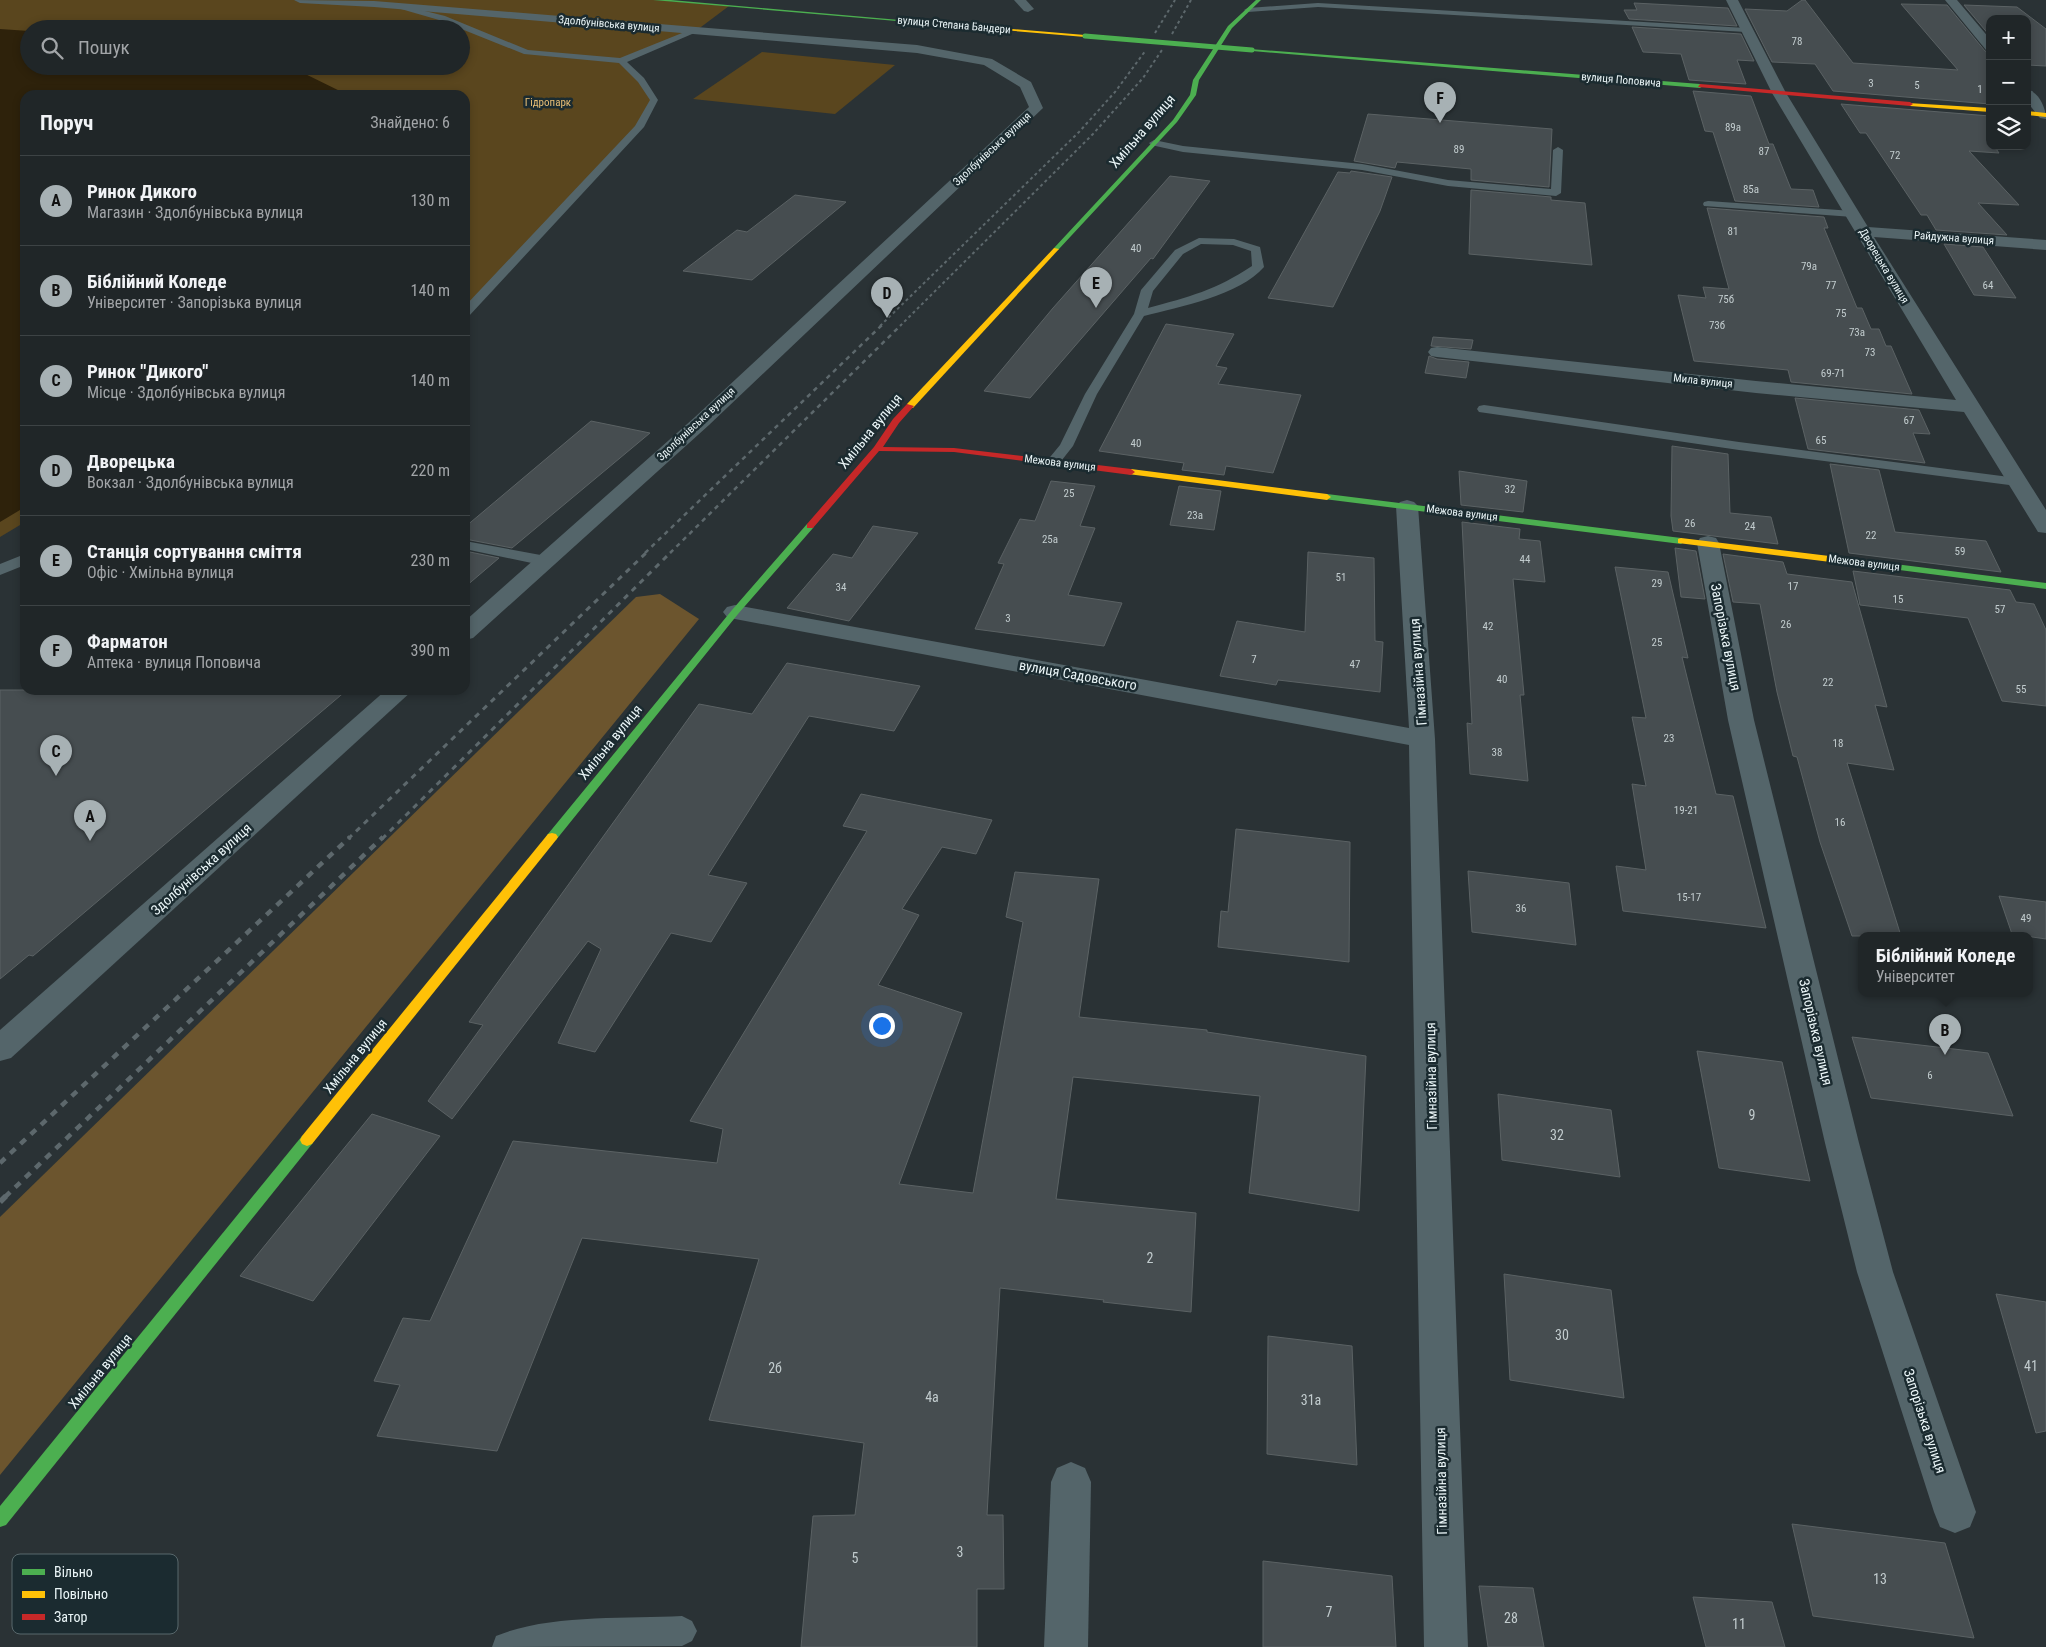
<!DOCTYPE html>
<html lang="uk">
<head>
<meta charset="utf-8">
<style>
	:root { --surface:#202628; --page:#282e30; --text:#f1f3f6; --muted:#a2a5a8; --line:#3d4345; --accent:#a7b1b4 }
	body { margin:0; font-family:"Roboto Condensed",sans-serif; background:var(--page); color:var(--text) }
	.controls { position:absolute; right:15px; top:15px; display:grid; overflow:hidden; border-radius:10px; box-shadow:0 2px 8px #0003 }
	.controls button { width:45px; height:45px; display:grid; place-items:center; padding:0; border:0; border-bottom:1px solid var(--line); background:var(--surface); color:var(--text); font:25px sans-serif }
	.you { position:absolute; left:881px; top:1025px; width:18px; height:18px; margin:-12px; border:4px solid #fff; border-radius:50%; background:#1a73e8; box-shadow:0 0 0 8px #1a73e833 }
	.badge { display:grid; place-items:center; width:32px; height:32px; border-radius:50%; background:var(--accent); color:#111; font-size:16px; font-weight:700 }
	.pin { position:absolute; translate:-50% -41px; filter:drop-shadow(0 1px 2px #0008) }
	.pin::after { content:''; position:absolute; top:26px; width:18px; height:15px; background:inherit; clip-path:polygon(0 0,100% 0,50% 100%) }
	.popup { position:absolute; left:1858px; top:932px; width:175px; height:65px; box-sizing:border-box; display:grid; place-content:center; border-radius:10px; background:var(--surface); filter:drop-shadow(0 1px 4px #0005); font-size:16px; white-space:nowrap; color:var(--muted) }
	.popup b { font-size:19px; color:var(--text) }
	.popup::after { content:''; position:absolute; left:50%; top:100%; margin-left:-10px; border:10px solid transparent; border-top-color:var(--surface) }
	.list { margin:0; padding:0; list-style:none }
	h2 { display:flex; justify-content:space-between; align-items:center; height:65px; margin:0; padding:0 20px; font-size:21px }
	h2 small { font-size:16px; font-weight:400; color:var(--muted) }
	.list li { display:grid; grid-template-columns:32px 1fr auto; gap:15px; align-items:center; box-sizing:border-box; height:90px; padding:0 20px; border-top:1px solid var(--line) }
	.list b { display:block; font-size:19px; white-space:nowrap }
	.list p { margin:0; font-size:16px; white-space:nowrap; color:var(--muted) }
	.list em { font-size:16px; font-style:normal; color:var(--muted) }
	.icon { flex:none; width:28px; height:28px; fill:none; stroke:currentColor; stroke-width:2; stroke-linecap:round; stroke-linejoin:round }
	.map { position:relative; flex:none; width:2046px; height:1647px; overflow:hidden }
	.search { position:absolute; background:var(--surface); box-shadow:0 2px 8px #0003; left:20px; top:20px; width:450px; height:55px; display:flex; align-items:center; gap:12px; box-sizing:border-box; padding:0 18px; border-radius:28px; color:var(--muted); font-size:19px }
	.panel { position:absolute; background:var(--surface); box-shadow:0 2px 8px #0003; left:20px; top:90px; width:450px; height:605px; border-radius:15px }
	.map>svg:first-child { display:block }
	.green { fill:#5a461e; fill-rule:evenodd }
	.forest { fill:#6c552e }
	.water { fill:#2e220b }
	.building { fill:#464d50; stroke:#5b6264 }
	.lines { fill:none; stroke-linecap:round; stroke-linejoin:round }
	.lane { fill:#54656a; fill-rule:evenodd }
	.street { fill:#54656a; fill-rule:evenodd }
	.fast { fill:#4caf50; fill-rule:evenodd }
	.slow { fill:#ffc107; fill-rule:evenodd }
	.jam { fill:#c62828; fill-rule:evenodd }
	.rail-far4 { stroke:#5d686c; stroke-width:2; stroke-dasharray:3 3; stroke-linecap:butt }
	.rail-far3 { stroke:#5d686c; stroke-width:2.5; stroke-dasharray:4.5 4.5; stroke-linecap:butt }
	.rail-far2 { stroke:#5d686c; stroke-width:3; stroke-dasharray:5.5 5.5; stroke-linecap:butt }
	.rail-far1 { stroke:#5d686c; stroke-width:4.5; stroke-dasharray:7 7; stroke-linecap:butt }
	.rail { stroke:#5d686c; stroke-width:5.5; stroke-dasharray:9 9; stroke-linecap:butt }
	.fast-bridge { stroke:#4caf50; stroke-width:5 }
	.labels { text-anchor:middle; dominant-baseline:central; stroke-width:5; stroke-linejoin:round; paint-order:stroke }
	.far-street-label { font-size:11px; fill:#ebf6f8; stroke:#1b2b30 }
	.number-label { font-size:11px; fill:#c2ccce }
	.far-park-label { font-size:11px; fill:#e8be75; stroke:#1b2b30 }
	.street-label { font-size:14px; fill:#ebf6f8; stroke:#1b2b30 }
	.near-number-label { font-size:14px; fill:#c2ccce }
	.key { fill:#1b2b30; stroke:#59686c; stroke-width:1 }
	.key-label { font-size:14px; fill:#ebf6f8 }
</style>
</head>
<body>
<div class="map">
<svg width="2046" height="1647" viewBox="0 0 2046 1647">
	<rect width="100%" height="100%" fill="#2a3235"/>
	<g class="green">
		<path d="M0 0H655L729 6 701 27 621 61 654 100 639 127 465 313V95H25V522L0 537ZM29 29H461V66H29Z"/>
		<path d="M762 52 895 65 835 114 693 99Z"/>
	</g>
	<path class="forest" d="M660 594 699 619 0 1475V1217L636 597Z"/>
	<path class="water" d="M0 29 29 31V66H289L348 95H25V507L0 522Z"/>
	<g class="building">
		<path d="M1802 0H1805L1853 63 1958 70 1901 4 1947 5 1985 51 1990 53V104L1833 91 1815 64 1772 62 1745 9 1787 11Z"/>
		<path d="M1634 3 1728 8 1737 26 1629 19 1624 10H1637Z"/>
		<path d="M1964 5 2017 7 2046 29V66L2027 65V19H1990V36Z"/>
		<path d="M1632 27 1741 34 1754 61 1737 60 1746 84 1689 80 1681 54 1643 52Z"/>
		<path d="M1693 91 1751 96 1769 144H1773L1791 189 1813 190 1819 207 1735 201 1713 132 1705 131Z"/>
		<path d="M1841 104 1990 116V146H1994L1999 153 1969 151 2019 205 1978 203 2007 235 1936 230 1927 215H1921L1866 133H1860Z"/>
		<path d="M1368 114 1552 129 1549 187 1471 180V169L1397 162 1395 168 1354 161Z"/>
		<path d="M1351 171 1392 177 1380 211 1333 307 1268 298 1338 172 1350 173Z"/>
		<path d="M1170 176 1210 181 1153 259 1151 258 1030 398 984 391 1053 308Z"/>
		<path d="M1471 190 1551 197V200L1585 203 1592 265 1469 254Z"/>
		<path d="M795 195 846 202 752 280 683 271 737 230 747 232Z"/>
		<path d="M1707 208 1824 217 1828 228H1824L1857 308H1862L1871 329H1879L1886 346H1891L1912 394 1791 382 1788 370 1694 361 1678 295 1706 298 1703 287 1729 289Z"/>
		<path d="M1944 244 1983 247 2016 298 1974 295Z"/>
		<path d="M1166 324 1234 334 1216 366 1227 368 1218 384 1301 395 1273 473 1226 466 1224 475 1182 470 1184 463 1099 451Z"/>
		<path d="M1433 337 1473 340 1471 349 1431 346Z"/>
		<path d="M1429 356 1437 359 1469 362 1466 378 1425 373Z"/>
		<path d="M1795 398 1919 410 1930 434 1913 433 1925 463 1808 449Z"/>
		<path d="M591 421 650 433 512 548 465 539V527Z"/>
		<path d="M1672 446 1728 454 1730 513 1771 517 1778 544 1673 531 1671 516Z"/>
		<path d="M1830 464 1879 470 1895 532 1986 541 2001 572 1849 553Z"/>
		<path d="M1459 471 1527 481 1523 512 1461 505Z"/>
		<path d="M1051 481 1095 486 1080 526 1095 528 1068 595 1122 603 1104 646 975 629 1004 564 998 563 1020 519 1035 521Z"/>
		<path d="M1179 486 1221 491 1214 530 1170 525Z"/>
		<path d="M1462 522 1520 529 1519 539 1540 541 1545 582 1513 579 1524 695H1520L1528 781 1470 774 1467 723 1472 724Z"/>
		<path d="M873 526 918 533 849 621 787 608 833 554 852 558Z"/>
		<path d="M1675 548 1696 551 1705 599 1681 597Z"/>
		<path d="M465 551 499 558 465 587Z"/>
		<path d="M1308 552 1374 558 1375 641 1383 642 1380 692 1278 680 1276 685 1220 676 1237 621 1305 632Z"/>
		<path d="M1723 554 1783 562 1787 574 1852 582 1887 707 1875 705 1894 770 1847 763 1901 936H1852L1820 842 1797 757 1793 756 1777 692 1760 604 1733 602Z"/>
		<path d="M1615 567 1668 572 1688 658 1682 657 1716 794 1733 796 1766 928 1623 911 1616 866 1646 870 1632 784 1646 786 1632 717 1646 718Z"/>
		<path d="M1853 571 2010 590 2016 602 2034 604 2046 630V706L2002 701 1968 618 1860 605Z"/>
		<path d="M787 663 920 686 894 731 809 716 708 875 747 883 711 942 671 933 595 1052 558 1043 601 949 588 941 452 1119 428 1101 483 1025 469 1022 699 704 752 714Z"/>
		<path d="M0 690H347L33 956 29 955 0 979Z"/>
		<path d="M861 794 992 820 976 854 942 847 902 909 919 915 878 985 962 1013 899 1184 973 1193 1023 922 1006 917 1015 872 1099 879 1079 1017 1207 1030V1032L1366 1056 1359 1211 1249 1193 1260 1096 1073 1077 1056 1199 1196 1213 1191 1312 1103 1302 1104 1300 1000 1288 987 1515H1003L1004 1589H977V1647H801L813 1516 855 1515 864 1443 709 1420 759 1259 582 1238 497 1451 377 1436 400 1385 374 1381 403 1318 430 1321 513 1141 717 1163 723 1129 690 1121 867 831 843 826Z"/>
		<path d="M1236 829 1350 842 1349 962 1218 947 1221 911 1228 912Z"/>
		<path d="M1468 871 1569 883 1576 945 1472 932Z"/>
		<path d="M1999 896 2046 902V939L2012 934Z"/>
		<path d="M1852 1037 1988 1053 2013 1116 1871 1098Z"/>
		<path d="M1697 1051 1782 1062 1810 1181 1719 1168Z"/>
		<path d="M1498 1094 1611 1110 1620 1177 1502 1160Z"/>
		<path d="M372 1114 440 1136 313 1301 240 1276Z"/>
		<path d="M1504 1274 1611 1290 1624 1398 1510 1380Z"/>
		<path d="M1996 1294 2046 1302V1431L2036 1433Z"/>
		<path d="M1268 1336 1352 1346 1357 1465 1267 1454Z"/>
		<path d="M1792 1524 1945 1543 1974 1638 1813 1616Z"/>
		<path d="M1263 1561 1392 1576 1396 1647H1263Z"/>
		<path d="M1479 1586 1533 1588 1544 1647H1488Z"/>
		<path d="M1693 1597 1772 1602 1785 1647H1706Z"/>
	</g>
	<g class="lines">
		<g class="lane">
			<path d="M1318 3 1746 28 1750 30 1746 32 1318 7 1248 12 1244 10 1248 8Z"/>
			<path d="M401 5 445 16 528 50 620 58 692 29 699 31 627 62 644 78 658 100 644 127 469 316 465 317V306L635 126 650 100 638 82 619 63 524 54 439 20 401 9Z"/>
			<path d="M1154 140 1183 146 1362 164 1448 180 1551 189 1553 150 1558 147 1563 150 1561 193 1556 196 1448 186 1362 170 1183 152 1151 145 1149 143Z"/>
			<path d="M1708 201 1853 211 1858 214 1853 217 1704 206 1703 204 1704 202Z"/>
			<path d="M1199 238 1234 239 1260 247 1264 267C1240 295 1179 307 1144 316L1097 394 1073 446 1058 465H1048L1046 462 1060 445 1085 394 1134 314 1141 290 1175 250ZM1201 244 1233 245 1251 251 1252 266C1216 290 1189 297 1148 308L1153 291 1183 254Z"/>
			<path d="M1484 405 1739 442 2017 478 2022 479 2024 482 2022 485 2017 486 1739 450 1479 412 1477 409 1479 406Z"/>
			<path d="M465 541 546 556 551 558 554 561 551 564 546 566 465 549Z"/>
			<path d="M25 554V565L0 575V564Z"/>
			<path d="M682 1616 692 1621 697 1631 692 1641 682 1646 492 1647 496 1636C549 1614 625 1619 682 1616Z"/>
		</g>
		<g class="street">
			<path d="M294 0 374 1 917 45 992 59 1031 82 1043 108 709 425 473 638 465 640V621L695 417 1029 107 1020 87 984 65 917 53 374 7 300 3Z"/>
			<path d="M1014 0H1026L1034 9 1028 12 1024 11Z"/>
			<path d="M1726 0H1738L1786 93 1868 227 2046 240V250L1874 237 2046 510V533L2038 532 2035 527 1964 412 1756 393 1437 357 1431 356 1428 352 1431 348 1437 347 1756 381 1956 400 1772 93Z"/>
			<path d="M1945 0H1957L1990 39V51L1986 50Z"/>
			<path d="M2027 89C2039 92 2046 108 2046 119L2040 118 2027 102Z"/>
			<path d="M1407 500 1414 502 1418 506 1435 739 1468 1647H1424L1409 745 735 619 727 617 723 612 727 607 735 605 1409 728 1396 506 1400 502Z"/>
			<path d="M1708 536 1716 538 1719 543 1754 720 1859 1143 1893 1272 1976 1512 1970 1527 1955 1533 1940 1527 1934 1512 1857 1272 1825 1143 1728 720 1697 543 1700 538Z"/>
			<path d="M386 690H413L11 1058 0 1061V1030Z"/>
			<path d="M1071 1462 1085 1468 1091 1482 1088 1647H1044L1051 1482 1057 1468Z"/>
		</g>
		<g class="fast">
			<path d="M653 0H671L957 25 955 26Z"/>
			<path d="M1256 0H1261L1232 28 1199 80 1196 95 1177 122 1058 250H1054V248L1173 120 1190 95 1193 80 1228 26Z"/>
			<path d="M1250 49 1700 84 1703 86 1700 88 1252 51Z"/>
			<path d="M1327 494 1681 538 1685 541 1681 544 1324 499V495Z"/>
			<path d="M810 523 814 526 813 528 738 614 556 840H548L546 837 548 834 732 610 807 524Z"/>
			<path d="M1887 563 2046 583V589L1884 568 1882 566Z"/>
			<path d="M307 1134 312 1136 314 1140 312 1144 6 1525 0 1527V1506L302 1136Z"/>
		</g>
		<g class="slow">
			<path d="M953 24 1085 35 1087 36 1085 37 955 26Z"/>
			<path d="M1908 103 1990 108V112L1910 106Z"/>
			<path d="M2027 111 2046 113V117L2027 115Z"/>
			<path d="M1054 248 1059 249 913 408H907V404Z"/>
			<path d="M1131 469 1327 494 1331 497 1327 500 1128 474 1127 472Z"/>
			<path d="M1681 538 1887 563 1892 566 1887 569 1678 543V539Z"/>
			<path d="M552 833 556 834 558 837 556 840 312 1144 307 1146 302 1144 300 1140 302 1136 548 834Z"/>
		</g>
		<g class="jam">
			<path d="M1700 84 1910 102 1913 104 1910 106 1698 87Z"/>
			<path d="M907 404 914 406 899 423 883 447 954 448 1131 469 1135 472 1131 475 954 452 879 451 813 528H807V524L874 447 893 419Z"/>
		</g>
		<g class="rail-far4">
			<path d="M1155 33 1175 0"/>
			<path d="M1172 34 1191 0"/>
			<path d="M880 326 1079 132 1115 92 1146 50"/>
			<path d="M900 326 1093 134 1143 78 1162 50"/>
		</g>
		<g class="rail-far3">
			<path d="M645 553 882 325"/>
			<path d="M670 553 901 325"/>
		</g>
		<g class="rail-far2">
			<path d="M348 839 647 552"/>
			<path d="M382 839 671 552"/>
		</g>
		<g class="rail-far1">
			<path d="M0 1163 350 837"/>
			<path d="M5 1197 383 837"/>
		</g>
		<path class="rail" d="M0 1202 6 1196"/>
		<path class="fast-bridge" d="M1085 36 1252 50"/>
	</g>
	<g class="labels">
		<g class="far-street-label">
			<text transform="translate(609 24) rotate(5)">Здолбунівська вулиця</text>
			<text transform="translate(954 25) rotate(5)">вулиця Степана Бандери</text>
			<text transform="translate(1621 80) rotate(5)">вулиця Поповича</text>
			<text transform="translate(992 149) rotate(-43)">Здолбунівська вулиця</text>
			<text transform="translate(1954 238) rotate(4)">Райдужна вулиця</text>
			<text transform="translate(1884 266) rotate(59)">Дворецька вулиця</text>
			<text transform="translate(1703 381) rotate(6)">Мила вулиця</text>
			<text transform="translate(696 424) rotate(-43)">Здолбунівська вулиця</text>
			<text transform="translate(1060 463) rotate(7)">Межова вулиця</text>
			<text transform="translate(1462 513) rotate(7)">Межова вулиця</text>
			<text transform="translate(1864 563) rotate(7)">Межова вулиця</text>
		</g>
		<g class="number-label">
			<text x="1797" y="41">78</text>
			<text x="1871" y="83">3</text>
			<text x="1917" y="85">5</text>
			<text x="1980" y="89">1</text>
			<text x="1733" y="127">89а</text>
			<text x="1459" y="149">89</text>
			<text x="1764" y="151">87</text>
			<text x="1895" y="155">72</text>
			<text x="1751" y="189">85а</text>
			<text x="1733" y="231">81</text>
			<text x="1136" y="248">40</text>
			<text x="1809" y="266">79а</text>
			<text x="1831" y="285">77</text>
			<text x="1988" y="285">64</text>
			<text x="1726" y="299">75б</text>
			<text x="1841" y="313">75</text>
			<text x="1717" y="325">73б</text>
			<text x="1857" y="332">73а</text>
			<text x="1870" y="352">73</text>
			<text x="1833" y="373">69-71</text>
			<text x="1909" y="420">67</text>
			<text x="1821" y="440">65</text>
			<text x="1136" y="443">40</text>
			<text x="1510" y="489">32</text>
			<text x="1069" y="493">25</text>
			<text x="1195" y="515">23а</text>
			<text x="1690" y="523">26</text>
			<text x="1750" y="526">24</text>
			<text x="1871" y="535">22</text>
			<text x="1050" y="539">25а</text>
			<text x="1960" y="551">59</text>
			<text x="1525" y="559">44</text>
			<text x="1341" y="577">51</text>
			<text x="1657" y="583">29</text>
			<text x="1793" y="586">17</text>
			<text x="841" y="587">34</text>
			<text x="1898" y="599">15</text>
			<text x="2000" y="609">57</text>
			<text x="1008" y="618">3</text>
			<text x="1786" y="624">26</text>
			<text x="1488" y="626">42</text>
			<text x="1657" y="642">25</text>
			<text x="1254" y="659">7</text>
			<text x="1355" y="664">47</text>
			<text x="1502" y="679">40</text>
			<text x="1828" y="682">22</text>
			<text x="2021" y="689">55</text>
			<text x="1669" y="738">23</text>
			<text x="1838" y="743">18</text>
			<text x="1497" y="752">38</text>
			<text x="1686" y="810">19-21</text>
			<text x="1840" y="822">16</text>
			<text x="1689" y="897">15-17</text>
			<text x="1521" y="908">36</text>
			<text x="2026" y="918">49</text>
			<text x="1930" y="1075">6</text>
		</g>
		<g class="far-park-label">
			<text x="548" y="102">Гідропарк</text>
		</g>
		<g class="street-label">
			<text transform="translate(1142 131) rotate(-49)">Хмільна вулиця</text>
			<text transform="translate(870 431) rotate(-51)">Хмільна вулиця</text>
			<text transform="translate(1726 637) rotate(79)">Запорізька вулиця</text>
			<text transform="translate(1418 672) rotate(-94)">Гімназійна вулиця</text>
			<text transform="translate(1078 675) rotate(10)">вулиця Садовського</text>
			<text transform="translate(610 742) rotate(-51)">Хмільна вулиця</text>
			<text transform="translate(201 869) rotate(-42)">Здолбунівська вулиця</text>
			<text transform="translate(1816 1032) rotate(77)">Запорізька вулиця</text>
			<text transform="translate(355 1056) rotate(-51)">Хмільна вулиця</text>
			<text transform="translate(1431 1076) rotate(-91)">Гімназійна вулиця</text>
			<text transform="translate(100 1371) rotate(-51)">Хмільна вулиця</text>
			<text transform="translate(1925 1421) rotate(72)">Запорізька вулиця</text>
			<text transform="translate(1441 1481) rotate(-91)">Гімназійна вулиця</text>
		</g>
		<g class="near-number-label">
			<text x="1752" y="1115">9</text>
			<text x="1557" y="1135">32</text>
			<text x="1150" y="1258">2</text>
			<text x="1562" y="1335">30</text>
			<text x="2031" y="1366">41</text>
			<text x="775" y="1368">2б</text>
			<text x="932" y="1397">4а</text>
			<text x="1311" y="1400">31а</text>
			<text x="960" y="1552">3</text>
			<text x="855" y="1558">5</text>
			<text x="1880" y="1579">13</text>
			<text x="1329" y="1612">7</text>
			<text x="1511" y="1618">28</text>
			<text x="1739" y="1624">11</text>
		</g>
	</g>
	<rect x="12" y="1554" width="166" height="80" rx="8" class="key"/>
	<rect x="22" y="1569" width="23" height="6" fill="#4caf50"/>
	<rect x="22" y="1591" width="23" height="7" fill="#ffc107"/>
	<rect x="22" y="1614" width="23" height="6" fill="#c62828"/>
	<g class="key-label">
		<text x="54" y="1577">Вільно</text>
		<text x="54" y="1599">Повільно</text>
		<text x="54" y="1622">Затор</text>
	</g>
</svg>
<div class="controls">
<button>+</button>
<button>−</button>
<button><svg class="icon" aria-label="layers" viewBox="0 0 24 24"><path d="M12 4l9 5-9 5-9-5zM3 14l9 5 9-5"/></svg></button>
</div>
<div class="you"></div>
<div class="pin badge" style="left:90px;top:841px">A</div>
<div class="pin badge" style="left:1945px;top:1055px">B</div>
<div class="popup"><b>Біблійний Коледе</b>Університет</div>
<div class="pin badge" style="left:56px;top:776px">C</div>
<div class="pin badge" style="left:887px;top:318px">D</div>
<div class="pin badge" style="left:1096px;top:308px">E</div>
<div class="pin badge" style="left:1440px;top:123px">F</div>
<div class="search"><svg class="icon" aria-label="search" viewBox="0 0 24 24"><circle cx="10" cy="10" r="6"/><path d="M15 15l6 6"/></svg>Пошук</div>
<section class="panel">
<h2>Поруч<small>Знайдено: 6</small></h2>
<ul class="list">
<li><span class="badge">A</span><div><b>Ринок Дикого</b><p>Магазин · Здолбунівська вулиця</p></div><em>130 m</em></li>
<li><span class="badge">B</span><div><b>Біблійний Коледе</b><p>Університет · Запорізька вулиця</p></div><em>140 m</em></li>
<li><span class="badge">C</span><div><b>Ринок &quot;Дикого&quot;</b><p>Місце · Здолбунівська вулиця</p></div><em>140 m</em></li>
<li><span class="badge">D</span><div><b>Дворецька</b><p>Вокзал · Здолбунівська вулиця</p></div><em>220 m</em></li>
<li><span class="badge">E</span><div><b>Станція сортування сміття</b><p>Офіс · Хмільна вулиця</p></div><em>230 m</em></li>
<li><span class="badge">F</span><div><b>Фарматон</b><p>Аптека · вулиця Поповича</p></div><em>390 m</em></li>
</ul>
</section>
</div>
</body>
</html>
